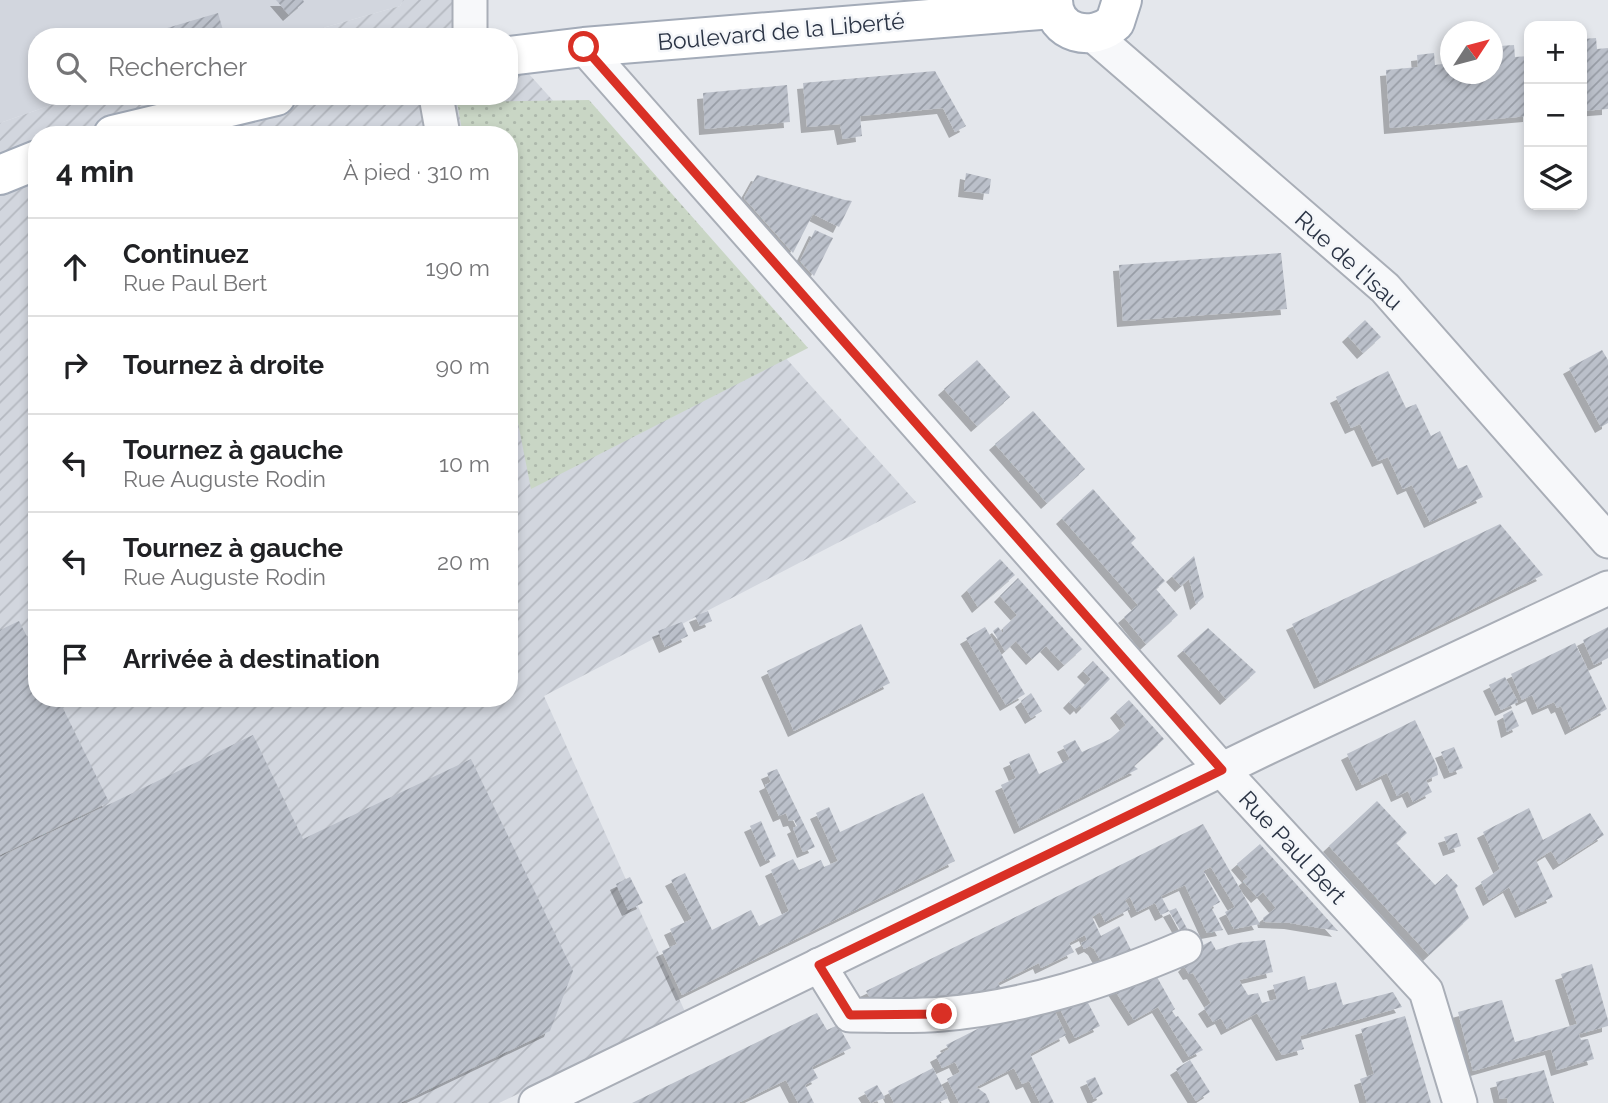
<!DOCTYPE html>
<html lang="fr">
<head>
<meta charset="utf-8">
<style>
	:root { --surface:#fff; --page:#f6f6f6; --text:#202124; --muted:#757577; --line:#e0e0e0 }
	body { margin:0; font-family:Raleway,sans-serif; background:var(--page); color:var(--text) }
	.controls { position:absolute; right:21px; top:21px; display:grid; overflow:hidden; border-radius:14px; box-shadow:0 4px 10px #0003 }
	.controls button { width:63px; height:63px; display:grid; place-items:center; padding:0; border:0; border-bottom:2px solid var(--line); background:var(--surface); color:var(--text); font:35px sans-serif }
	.compass { position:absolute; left:1440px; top:21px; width:63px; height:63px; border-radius:50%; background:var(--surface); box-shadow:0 4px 10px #0003; rotate:54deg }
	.stop { position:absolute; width:21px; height:21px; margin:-16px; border:5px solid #d93025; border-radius:50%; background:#fff }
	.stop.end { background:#d93025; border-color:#fff; box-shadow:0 2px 7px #0008 }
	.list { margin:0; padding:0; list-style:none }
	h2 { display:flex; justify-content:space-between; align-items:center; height:91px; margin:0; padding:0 28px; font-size:30px }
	h2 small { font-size:23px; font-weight:400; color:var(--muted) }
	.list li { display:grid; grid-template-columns:46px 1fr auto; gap:21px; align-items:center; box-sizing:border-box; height:98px; padding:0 28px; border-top:2px solid var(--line) }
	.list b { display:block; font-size:26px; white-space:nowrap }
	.list p { margin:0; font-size:23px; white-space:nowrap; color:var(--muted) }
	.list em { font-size:23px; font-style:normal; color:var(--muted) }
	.icon { flex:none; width:38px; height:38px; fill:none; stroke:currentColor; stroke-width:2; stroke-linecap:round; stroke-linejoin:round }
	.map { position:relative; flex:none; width:1608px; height:1103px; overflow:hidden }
	.search { position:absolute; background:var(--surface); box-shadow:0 4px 10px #0003; left:28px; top:28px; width:490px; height:77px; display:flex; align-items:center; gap:18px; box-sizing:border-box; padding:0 24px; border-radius:28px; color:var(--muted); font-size:26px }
	.panel { position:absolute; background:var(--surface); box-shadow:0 4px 10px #0003; left:28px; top:126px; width:490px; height:581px; border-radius:28px }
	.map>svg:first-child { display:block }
	.built { fill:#d2d6de }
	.industrial { fill:url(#industrial-furrows); fill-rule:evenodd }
	.grass { fill:url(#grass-dots) }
	.building { fill:url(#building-hatch); filter:url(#shadow) }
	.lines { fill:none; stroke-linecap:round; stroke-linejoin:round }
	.minor-casing { stroke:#a9aeb7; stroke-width:37 }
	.major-casing { stroke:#a3abb8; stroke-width:42 }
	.minor { stroke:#f7f8fa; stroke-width:33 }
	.major { stroke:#fff; stroke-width:38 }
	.route { stroke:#d93025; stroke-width:9 }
	.labels { text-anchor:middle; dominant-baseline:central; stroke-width:5; stroke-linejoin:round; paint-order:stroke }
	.street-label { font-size:23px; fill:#2b3445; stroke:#f4f6f9 }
</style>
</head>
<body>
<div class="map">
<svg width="1608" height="1103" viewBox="0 0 1608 1103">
	<defs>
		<pattern id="industrial-furrows" width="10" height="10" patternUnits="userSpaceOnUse" patternTransform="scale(1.75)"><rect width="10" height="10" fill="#d2d6de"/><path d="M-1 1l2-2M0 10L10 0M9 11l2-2" fill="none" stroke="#b4b8c0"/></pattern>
		<pattern id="grass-dots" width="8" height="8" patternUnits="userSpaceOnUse" patternTransform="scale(1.75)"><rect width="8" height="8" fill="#c9d6c5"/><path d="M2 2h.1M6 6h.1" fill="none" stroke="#adb8ab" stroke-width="1.8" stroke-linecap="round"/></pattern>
		<pattern id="building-hatch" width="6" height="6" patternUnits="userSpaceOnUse" patternTransform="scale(1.75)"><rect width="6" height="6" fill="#bbc0ca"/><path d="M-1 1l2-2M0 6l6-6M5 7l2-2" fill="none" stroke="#989da6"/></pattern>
		<filter id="shadow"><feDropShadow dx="-6" dy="6" stdDeviation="0" flood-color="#0004"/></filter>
	</defs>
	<rect width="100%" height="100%" fill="#e4e7ec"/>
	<path class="built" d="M0 0H403L400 6 291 37H37V96H77L0 123Z"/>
	<g class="industrial">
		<path d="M403 0H462L495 37H291L400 6Z"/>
		<path d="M509 52 916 502 544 696 686 1014 499 1103H0V123L77 96H509ZM37 135H509V698H37Z"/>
	</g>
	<path class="grass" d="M589 100 808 348 531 489 509 377V135H463L457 102Z"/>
	<g class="building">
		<path d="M276 0H303L304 2 289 15Z"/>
		<path d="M218 13 225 37H140V36Z"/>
		<path d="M1596 38 1597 49 1608 48V109L1582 111V39Z"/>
		<path d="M1514 45 1515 57 1529 56V116L1390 128 1386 70 1418 67 1417 55 1434 53 1435 65 1450 63V74H1492V59H1501L1500 46Z"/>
		<path d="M935 71 966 126 955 132 943 108 860 116 862 136 843 139 840 124 807 127 803 83Z"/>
		<path d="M787 85 790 122 705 129 703 93Z"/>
		<path d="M966 173 991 179 989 194 964 191Z"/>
		<path d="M757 175 845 200 852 201 839 227 813 214 793 253 744 198Z"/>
		<path d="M815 230 833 238 814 276 800 261Z"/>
		<path d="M1281 253 1287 309 1123 321 1119 265Z"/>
		<path d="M1365 320 1381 337 1363 353 1348 336Z"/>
		<path d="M1602 350 1608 360V423L1601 427 1569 368Z"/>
		<path d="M977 360 1010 397 977 426 944 389Z"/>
		<path d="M1388 371 1406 408 1416 404 1431 436 1440 431 1458 469 1467 465 1483 497 1430 522 1412 485 1403 489 1388 457 1378 461 1360 424 1351 428 1336 397Z"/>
		<path d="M1033 411 1085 469 1047 503 995 444Z"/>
		<path d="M1093 489 1136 538 1131 543 1165 581 1156 589 1178 615 1146 644 1124 617 1138 605 1062 518Z"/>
		<path d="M1500 524 1543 575 1320 683 1292 624Z"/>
		<path d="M1194 556 1204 597 1196 604 1189 579 1181 586 1172 576Z"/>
		<path d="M1000 559 1015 575 978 607 967 590Z"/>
		<path d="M1018 578 1082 649 1064 665 1046 646 1032 659 1016 641 1005 651 993 631 998 627 1003 633V628L1017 615 1000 596Z"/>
		<path d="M708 611 712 621 700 626 695 616Z"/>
		<path d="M19 621 37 656V698H58L109 802 0 855V630Z"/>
		<path d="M682 622 688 636 665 647 658 631Z"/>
		<path d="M861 624 890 683 794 731 767 671Z"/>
		<path d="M985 627 1025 694 1006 705 966 638Z"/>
		<path d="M1608 627V658L1594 665 1583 640Z"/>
		<path d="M1208 628 1256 672 1226 699 1183 650Z"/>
		<path d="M1575 643 1607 709 1571 729 1561 706 1557 708 1554 702 1538 709 1532 695 1522 700 1511 674Z"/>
		<path d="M1093 661 1110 679 1082 708 1080 705 1076 709 1069 702 1091 679 1083 671Z"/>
		<path d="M1505 677 1518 702 1501 710 1489 685Z"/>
		<path d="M1031 693 1042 711 1031 718 1021 701Z"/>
		<path d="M1129 700 1164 739 1134 766 1138 769 1020 828 1001 785 1016 778 1009 762 1029 753 1039 774 1070 759 1063 746 1075 740 1082 752 1110 739 1126 725 1116 712Z"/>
		<path d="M1512 710 1519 726 1507 732 1503 715Z"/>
		<path d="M1415 720 1437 766 1438 775 1426 780 1432 792 1413 802 1408 791 1397 796 1387 773 1362 785 1347 754Z"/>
		<path d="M253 735 303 839 471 759 573 971 550 1031 400 1103H0V857Z"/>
		<path d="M1454 747 1463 768 1450 773 1441 752Z"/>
		<path d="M777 769 815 847 803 852 793 828 797 826 794 820 789 821 786 813 779 816 765 785 771 782 767 773Z"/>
		<path d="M923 793 955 861 682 995 662 951 677 944 670 929 692 919 671 880 685 873 712 930 751 910 759 926 789 911 771 870 793 859 799 870 821 860 824 867 838 861 816 813 829 807 840 832Z"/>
		<path d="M1377 801 1407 833 1396 843 1435 885 1447 874 1458 886 1455 889 1469 918 1429 955 1329 846Z"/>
		<path d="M1529 808 1543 840 1590 813 1604 835 1559 864 1551 851 1536 860 1553 897 1521 912 1509 887 1489 900 1481 882 1500 869 1483 832Z"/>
		<path d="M761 821 776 856 766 861 750 826Z"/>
		<path d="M1203 824 1260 924 1234 929 1225 912 1235 907 1211 867 1203 871 1220 902 1211 907 1223 930 1207 933 1185 885 1161 896 1169 911 1161 915 1155 903 1137 912 1130 897 1125 900 1130 909 1105 922 1100 912 1092 917 1101 936 1119 926 1137 962 1107 972 1094 949 1090 946 1084 949 1081 943 1087 940 1085 935 1069 943 1074 952 1041 968 1039 963 998 983 1004 995 874 1005 866 991Z"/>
		<path d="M1457 833 1461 846 1449 850 1444 837Z"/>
		<path d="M1260 844 1305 894 1338 931 1290 923 1264 922 1263 918 1276 908 1263 892 1257 897 1243 881 1248 877 1237 864Z"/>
		<path d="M630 877 643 903 628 910 616 884Z"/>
		<path d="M1176 908 1190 934 1184 937 1169 911Z"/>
		<path d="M1265 940 1273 972 1239 980 1248 995 1258 993 1262 1003 1277 999 1273 985 1305 976 1308 990 1336 982 1343 1005 1393 992 1402 1007 1300 1036 1304 1049 1282 1055 1257 1013 1227 1029 1221 1018 1213 1022 1204 1008 1211 1003 1193 973 1189 974 1184 966 1187 963 1182 956 1211 941 1216 950 1238 943Z"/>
		<path d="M1592 964 1608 1020V1026L1579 1034 1581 1040 1588 1039 1594 1059 1557 1070 1551 1049 1473 1071 1458 1012 1502 1000 1515 1042 1577 1024 1561 974Z"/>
		<path d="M1153 970 1175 1009 1172 1011 1176 1017 1178 1016 1203 1050 1189 1057 1158 1007 1134 1020 1112 986Z"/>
		<path d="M1084 995 1100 1026 1075 1038 1059 1007Z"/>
		<path d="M1051 1003 1066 1035 1030 1054 1054 1103H1040L1029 1081 1022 1084 1014 1068 976 1087 986 1094 990 1103H959L947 1079 960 1072 955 1062 942 1068 936 1056 949 1049 946 1045 1009 1013 1013 1021Z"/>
		<path d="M817 1013 827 1030 838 1025 851 1048 812 1067 818 1078 805 1085 814 1103H798L786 1080 738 1103H632Z"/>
		<path d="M1405 1016 1431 1103H1367L1360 1079 1374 1074 1361 1029Z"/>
		<path d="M1190 1060 1210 1092 1196 1101 1176 1069Z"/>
		<path d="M933 1068 948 1098 938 1103H894L888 1091Z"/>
		<path d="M1544 1070 1554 1103H1508L1507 1098 1500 1099 1496 1082Z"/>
		<path d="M1095 1077 1103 1094 1094 1099 1086 1081Z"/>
		<path d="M877 1085 885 1098 871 1103 864 1092Z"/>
	</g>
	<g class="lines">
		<g class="minor-casing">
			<g id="minor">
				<path d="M470 0V37"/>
				<path d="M1093 35 1385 288 1608 541"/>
				<path d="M584 47 1222 770 1426 991 1460 1103"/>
				<path d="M436 96 443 135"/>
				<path d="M819 965 850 1015C881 1015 912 1017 942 1014 1027 1007 1108 980 1185 947"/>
				<path d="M536 1103 1264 749 1608 588"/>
			</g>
		</g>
		<g class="major-casing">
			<g id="major">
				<path d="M1053 0C1053 34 1093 43 1115 22L1122 0"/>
				<path d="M509 56 584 47 1053 9"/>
				<path d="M113 135 276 96"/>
				<path d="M0 175 37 160"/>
			</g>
		</g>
		<use href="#minor" class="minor"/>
		<use href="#major" class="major"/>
	</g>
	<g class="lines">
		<path class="route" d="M584 47 1222 770 819 965 850 1015 942 1014"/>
	</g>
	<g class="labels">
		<g class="street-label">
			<text transform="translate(781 31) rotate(-5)">Boulevard de la Liberté</text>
			<text transform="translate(1349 260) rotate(42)">Rue de l'Isau</text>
			<text transform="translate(1293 847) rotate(47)">Rue Paul Bert</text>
		</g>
	</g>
</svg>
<div class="controls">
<button>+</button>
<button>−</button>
<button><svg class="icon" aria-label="layers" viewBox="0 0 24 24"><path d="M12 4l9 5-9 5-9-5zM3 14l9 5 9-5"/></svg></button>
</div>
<svg class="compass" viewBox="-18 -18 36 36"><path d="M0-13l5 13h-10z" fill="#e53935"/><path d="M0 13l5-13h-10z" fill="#757577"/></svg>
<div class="stop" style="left:584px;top:47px"></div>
<div class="stop end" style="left:942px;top:1014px"></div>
<div class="search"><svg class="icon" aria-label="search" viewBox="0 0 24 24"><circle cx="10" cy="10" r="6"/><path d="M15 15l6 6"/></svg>Rechercher</div>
<section class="panel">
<h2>4 min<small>À pied · 310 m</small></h2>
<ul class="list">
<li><svg class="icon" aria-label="ahead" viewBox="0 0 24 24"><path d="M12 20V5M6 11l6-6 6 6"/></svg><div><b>Continuez</b><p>Rue Paul Bert</p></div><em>190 m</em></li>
<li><svg class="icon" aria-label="right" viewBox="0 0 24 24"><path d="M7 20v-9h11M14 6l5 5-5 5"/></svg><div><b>Tournez à droite</b></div><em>90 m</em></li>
<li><svg class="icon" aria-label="left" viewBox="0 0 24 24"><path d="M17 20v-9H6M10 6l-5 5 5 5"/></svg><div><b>Tournez à gauche</b><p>Rue Auguste Rodin</p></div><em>10 m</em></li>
<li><svg class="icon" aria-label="left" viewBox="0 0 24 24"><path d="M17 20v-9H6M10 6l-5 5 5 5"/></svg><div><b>Tournez à gauche</b><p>Rue Auguste Rodin</p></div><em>20 m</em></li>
<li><svg class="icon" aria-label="arrive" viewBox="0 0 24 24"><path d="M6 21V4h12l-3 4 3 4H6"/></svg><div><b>Arrivée à destination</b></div></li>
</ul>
</section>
</div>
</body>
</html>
